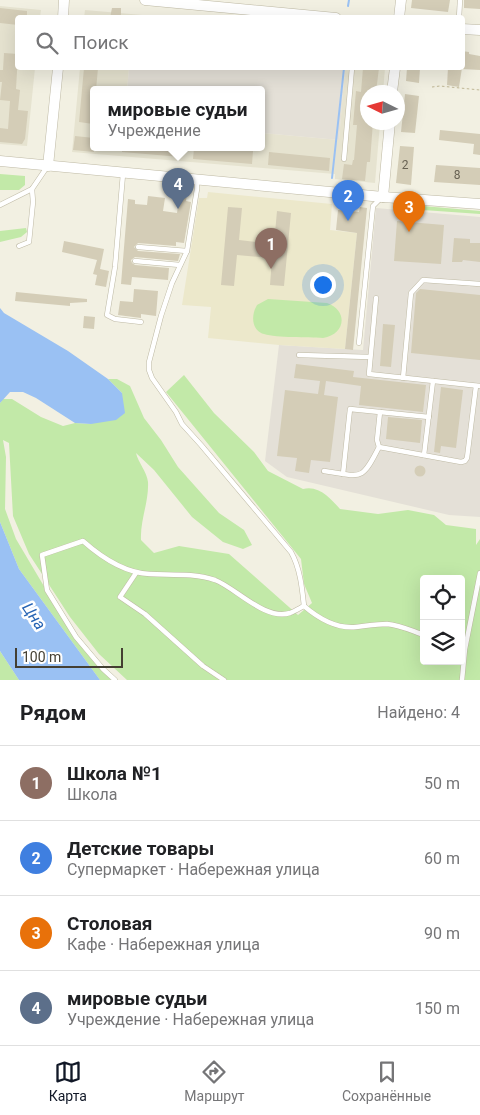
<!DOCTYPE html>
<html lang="ru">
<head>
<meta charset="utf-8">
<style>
	:root { --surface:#fff; --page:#f6f6f6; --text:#202124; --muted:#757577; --line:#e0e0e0; --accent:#111827 }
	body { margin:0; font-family:Roboto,sans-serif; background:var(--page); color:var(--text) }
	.controls { position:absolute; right:15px; bottom:15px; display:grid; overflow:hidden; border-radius:5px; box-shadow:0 5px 20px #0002 }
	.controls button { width:45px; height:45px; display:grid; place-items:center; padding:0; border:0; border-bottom:1px solid var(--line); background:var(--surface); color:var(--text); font:25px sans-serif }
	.compass { position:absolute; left:360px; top:85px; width:45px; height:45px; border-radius:50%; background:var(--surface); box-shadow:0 5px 20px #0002; rotate:275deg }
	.scale { position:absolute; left:15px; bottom:12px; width:108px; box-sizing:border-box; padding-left:5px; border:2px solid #443f32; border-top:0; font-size:14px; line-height:18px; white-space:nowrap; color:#443f32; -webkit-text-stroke:4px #fff; paint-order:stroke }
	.you { position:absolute; left:322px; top:284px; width:18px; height:18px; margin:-12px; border:4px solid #fff; border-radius:50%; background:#1a73e8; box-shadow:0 0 0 8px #1a73e833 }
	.badge { display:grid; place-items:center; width:32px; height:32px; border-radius:50%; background:var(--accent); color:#fff; font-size:16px; font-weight:700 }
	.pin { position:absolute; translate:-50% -41px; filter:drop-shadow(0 1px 2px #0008) }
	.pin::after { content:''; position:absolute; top:26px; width:18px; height:15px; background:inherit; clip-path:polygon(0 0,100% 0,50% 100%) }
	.popup { position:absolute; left:90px; top:86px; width:175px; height:65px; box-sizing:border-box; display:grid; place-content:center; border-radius:5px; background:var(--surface); filter:drop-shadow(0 1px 4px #0005); font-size:16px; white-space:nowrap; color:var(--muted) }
	.popup b { font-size:19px; color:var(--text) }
	.popup::after { content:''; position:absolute; left:50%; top:100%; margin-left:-10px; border:10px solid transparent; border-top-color:var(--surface) }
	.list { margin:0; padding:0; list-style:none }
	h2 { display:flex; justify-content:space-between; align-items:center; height:65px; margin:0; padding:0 20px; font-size:21px }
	h2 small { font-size:16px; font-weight:400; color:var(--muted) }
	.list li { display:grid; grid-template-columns:32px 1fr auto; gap:15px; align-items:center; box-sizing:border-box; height:75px; padding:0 20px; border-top:1px solid var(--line) }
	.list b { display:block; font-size:19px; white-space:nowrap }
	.list p { margin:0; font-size:16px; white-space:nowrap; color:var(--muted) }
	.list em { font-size:16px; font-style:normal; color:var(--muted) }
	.icon { flex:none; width:28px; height:28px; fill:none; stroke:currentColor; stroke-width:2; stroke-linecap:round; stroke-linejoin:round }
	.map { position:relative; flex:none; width:480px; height:680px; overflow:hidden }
	.search { position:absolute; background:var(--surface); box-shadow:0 5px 20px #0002; left:15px; right:15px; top:15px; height:55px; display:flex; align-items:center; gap:12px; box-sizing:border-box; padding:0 18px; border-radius:5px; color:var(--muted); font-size:19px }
	.sheet { height:365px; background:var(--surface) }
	nav { display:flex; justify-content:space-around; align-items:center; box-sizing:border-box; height:70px; border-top:1px solid var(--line); background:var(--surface); font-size:14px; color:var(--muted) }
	nav a { display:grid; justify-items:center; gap:2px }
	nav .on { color:var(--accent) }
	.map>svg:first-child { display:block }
	.residential { fill:#e6e3d0 }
	.industrial { fill:#e4e0d7 }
	.education { fill:#ece8cb }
	.green { fill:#c2e9a8; fill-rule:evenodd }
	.water { fill:#9ac1f3 }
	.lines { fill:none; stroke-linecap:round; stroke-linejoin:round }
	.stream { stroke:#9ac1f3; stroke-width:2 }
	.building { fill:#d4cdb7 }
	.service-casing { stroke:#beb9a4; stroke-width:5.5 }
	.tertiary-casing { stroke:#beb9a4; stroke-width:11 }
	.path { stroke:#c0b795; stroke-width:1; stroke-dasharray:2.5 2.5; stroke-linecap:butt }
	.service { stroke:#fff; stroke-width:4.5 }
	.tertiary { stroke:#fff; stroke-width:10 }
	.labels { text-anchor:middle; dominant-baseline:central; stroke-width:5; stroke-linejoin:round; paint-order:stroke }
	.number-label { font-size:12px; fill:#686253 }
	.water-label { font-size:16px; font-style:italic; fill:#2764b4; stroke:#fff }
</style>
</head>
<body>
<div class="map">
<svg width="480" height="680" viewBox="0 0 480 680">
	<rect width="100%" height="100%" fill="#f2f0e2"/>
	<g class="residential">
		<path d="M0 6 41 10 40 17 18 18V68H35L27 146 0 144Z"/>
		<path d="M85 10 165 17 84 18Z"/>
		<path d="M80 68H129L127 90H94V148H262V133L339 140 345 68H385L383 92H368V122L380 123 375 183 335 179V174L72 152Z"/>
	</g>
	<g class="industrial">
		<path d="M129 68H345L339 140 262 133V90H127Z"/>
		<path d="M376 208 480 217V517L449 515 287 477 265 461 279 345 363 350Z"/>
	</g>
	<path class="education" d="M208 192 332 204 330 230 357 233 345 349 279 345 208 338 211 307 182 305 199 198H207Z"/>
	<g class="green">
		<path d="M0 174 25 176V185L19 190H0Z"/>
		<path d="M423 206 480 211V214L423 210Z"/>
		<path d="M26 228 27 232 21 237 0 242V231Z"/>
		<path d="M268 299 327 303C349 311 345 335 323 338 308 337 277 338 264 334 251 330 251 315 257 305Z"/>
		<path d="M184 375 214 413 254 452 268 471 303 489C319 485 330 498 340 509L378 514 408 510 434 515 446 525 476 529V545L480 539V680H127L99 654 70 617 29 554 13 516 9 443 3 440 6 457 5 509 16 539 61 615 105 668 118 680H100L19 569 0 522V403L3 399H12L41 417 63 426 75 423 91 424 122 393 108 379H117L130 386 144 418 161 440 178 467 219 513 244 530 252 545 243 549 223 542 192 517 154 470 136 453C138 462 147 472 148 482 149 502 140 520 141 540L154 553 179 546 229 554 298 615 312 603 304 584 301 559 166 392ZM424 579H461V661H424Z"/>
		<path d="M0 651 19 680H0Z"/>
	</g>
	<g class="water">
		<path d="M0 308 4 313 68 351 108 379 122 393 125 413 116 420 91 424 75 423 36 398 23 392H10L0 403Z"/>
		<path d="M0 522 19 569 100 680H19L0 651Z"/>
	</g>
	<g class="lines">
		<g class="stream">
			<path d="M348 6 349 0"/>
			<path d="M332 178 344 68"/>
		</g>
	</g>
	<g class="building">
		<path d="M412 0H450L448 12 411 8Z"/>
		<path d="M464 0H480V9L464 8Z"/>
		<path d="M0 8 27 11V18H18V25L0 23Z"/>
		<path d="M112 8H121V18H110Z"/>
		<path d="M462 51 469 52V54L480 56V70L462 69Z"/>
		<path d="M4 53 18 54 16 89 20 90 18 110 28 111 25 139 22 144 0 142V128L8 129 10 101 0 100 2 82H0V70H3Z"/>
		<path d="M84 68H98L96 90H94L93 124 79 122Z"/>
		<path d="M363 68H379L376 92H368V122H373L370 162H367L365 181 342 179 344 164 352 165 353 160H354L357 125H353L356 91 361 92Z"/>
		<path d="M407 68H420L419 83 406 81Z"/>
		<path d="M448 68H462L459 87 447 85Z"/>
		<path d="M405 94 419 96 415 133 401 132Z"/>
		<path d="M440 130 480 134V155L473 154 474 144 439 140Z"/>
		<path d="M75 136 94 138V152L73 150Z"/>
		<path d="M400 146 414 147 411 185 396 183Z"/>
		<path d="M122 148H182L181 157 122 152Z"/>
		<path d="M194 148 253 151 252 164 193 159Z"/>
		<path d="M269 152 330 158 329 171 268 165Z"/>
		<path d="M436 165 480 168V185L434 182Z"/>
		<path d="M180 192H187L186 201 191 202 184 243 176 242V246L138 243 134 247 138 251 180 254 178 261 135 257 131 260 132 263 135 265 169 268 168 280 132 277 131 285 121 284 128 199 135 200V204L147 205 148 196 165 198 163 211 177 213Z"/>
		<path d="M228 207 242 208 239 240 274 244 277 211 291 213 284 286 270 285 272 258 237 255 234 286 221 285Z"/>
		<path d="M360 207 367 208 353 350 345 349 357 233 336 230 338 210 359 212Z"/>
		<path d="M397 221 444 225 441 264 394 261Z"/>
		<path d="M454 238 470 239V243H480V262L463 260 462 262H452Z"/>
		<path d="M64 241 104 249 100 269 109 271 106 287 95 285 97 275 93 274 97 260 62 252Z"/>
		<path d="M134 289 158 291 156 316 141 314V318L118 315 120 301 133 302Z"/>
		<path d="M420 289 480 295V360L411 353 416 293Z"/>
		<path d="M16 292 87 299V302L70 303V306L15 301Z"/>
		<path d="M84 316 95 317 94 329 83 328Z"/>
		<path d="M383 324 395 325 391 367 380 366Z"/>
		<path d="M296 364 354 371 353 377 426 385 423 412 359 405 361 386 326 381 324 395 338 397 330 462 311 460 309 473 295 471 297 458 277 456 285 390 318 394 320 381 294 378Z"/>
		<path d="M441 387 463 390 456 448 441 446 440 453 434 452Z"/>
		<path d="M388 417 422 420 420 443 386 439Z"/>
		<circle cx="420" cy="471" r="5.5"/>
	</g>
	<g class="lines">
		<g class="service-casing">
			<g id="service">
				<path d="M459 18 460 0"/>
				<path d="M344 159 352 68"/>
				<path d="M123 174 115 267 107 315 115 319 141 322"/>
				<path d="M197 179V189L187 251 172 283 161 316 149 362V370L152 378 176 412 182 424 201 445 291 552C300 568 302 587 304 606"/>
				<path d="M0 205 32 189 47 167"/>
				<path d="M19 246 29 242 33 202 32 189"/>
				<path d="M138 247 187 251"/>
				<path d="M135 261 180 265"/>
				<path d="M376 298 369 374 480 386"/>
				<path d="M359 343 373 206 381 198"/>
				<path d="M299 355 370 357"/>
				<path d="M403 378 411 293 423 280 480 284"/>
				<path d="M379 447 377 440 380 412"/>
				<path d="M424 455 433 381"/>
				<path d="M324 471C361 476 361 483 379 447L461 462 465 461 467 458 476 386"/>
				<path d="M343 474 350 409 429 417"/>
				<path d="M136 573 120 597 145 614 203 666 224 680"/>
				<path d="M115 680 103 669 76 637 47 590 42 555 83 541C101 557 124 573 150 574 171 575 194 573 215 580 236 588 265 621 290 613 295 611 300 608 304 606 318 618 336 629 356 627 366 626 376 624 387 624 400 625 412 631 424 635"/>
				<path d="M462 680 465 649 480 573"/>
			</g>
		</g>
		<g class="tertiary-casing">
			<g id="tertiary">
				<path d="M145 0 336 18"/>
				<path d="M63 18 64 0"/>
				<path d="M399 18 401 0"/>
				<path d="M462 29 480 30"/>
				<path d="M392 92 395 68"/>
				<path d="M0 161 383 197 480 204"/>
				<path d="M48 166 58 68"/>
				<path d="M383 197 390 122"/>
			</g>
		</g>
		<path class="path" d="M432 87 440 86 480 90"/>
		<use href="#service" class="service"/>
		<use href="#tertiary" class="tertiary"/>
	</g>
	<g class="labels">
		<g class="number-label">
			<text x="405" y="165">2</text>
			<text x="457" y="175">8</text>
		</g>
		<g class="water-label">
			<text transform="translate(34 616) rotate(56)">Цна</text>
		</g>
	</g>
</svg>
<div class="controls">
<button><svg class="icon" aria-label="locate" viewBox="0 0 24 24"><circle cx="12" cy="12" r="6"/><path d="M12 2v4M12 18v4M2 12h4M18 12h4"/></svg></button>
<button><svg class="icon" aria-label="layers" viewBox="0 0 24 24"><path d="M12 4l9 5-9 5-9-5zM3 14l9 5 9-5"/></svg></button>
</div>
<svg class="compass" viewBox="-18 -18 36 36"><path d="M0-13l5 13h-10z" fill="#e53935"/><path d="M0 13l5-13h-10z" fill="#757577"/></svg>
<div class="scale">100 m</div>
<div class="you"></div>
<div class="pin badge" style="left:271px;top:269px;background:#8d6e63">1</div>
<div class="pin badge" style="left:348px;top:221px;background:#3f7fe0">2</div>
<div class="pin badge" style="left:409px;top:232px;background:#e8710a">3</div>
<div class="pin badge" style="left:178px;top:209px;background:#5c6f8a">4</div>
<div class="popup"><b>мировые судьи</b>Учреждение</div>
<div class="search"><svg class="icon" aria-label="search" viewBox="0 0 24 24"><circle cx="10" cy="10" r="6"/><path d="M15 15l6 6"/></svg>Поиск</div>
</div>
<section class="sheet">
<h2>Рядом<small>Найдено: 4</small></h2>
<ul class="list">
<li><span class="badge" style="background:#8d6e63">1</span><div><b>Школа №1</b><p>Школа</p></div><em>50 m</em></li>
<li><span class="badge" style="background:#3f7fe0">2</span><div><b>Детские товары</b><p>Супермаркет · Набережная улица</p></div><em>60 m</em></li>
<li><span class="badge" style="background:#e8710a">3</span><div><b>Столовая</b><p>Кафе · Набережная улица</p></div><em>90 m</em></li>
<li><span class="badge" style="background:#5c6f8a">4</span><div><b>мировые судьи</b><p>Учреждение · Набережная улица</p></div><em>150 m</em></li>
</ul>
</section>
<nav>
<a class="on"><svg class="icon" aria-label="map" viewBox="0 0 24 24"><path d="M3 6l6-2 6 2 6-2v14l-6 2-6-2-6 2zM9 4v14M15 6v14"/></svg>Карта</a>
<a><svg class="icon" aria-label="directions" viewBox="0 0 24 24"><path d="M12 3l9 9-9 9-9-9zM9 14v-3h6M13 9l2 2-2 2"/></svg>Маршрут</a>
<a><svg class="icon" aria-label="saved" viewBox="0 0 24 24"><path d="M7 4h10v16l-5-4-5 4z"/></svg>Сохранённые</a>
</nav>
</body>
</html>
